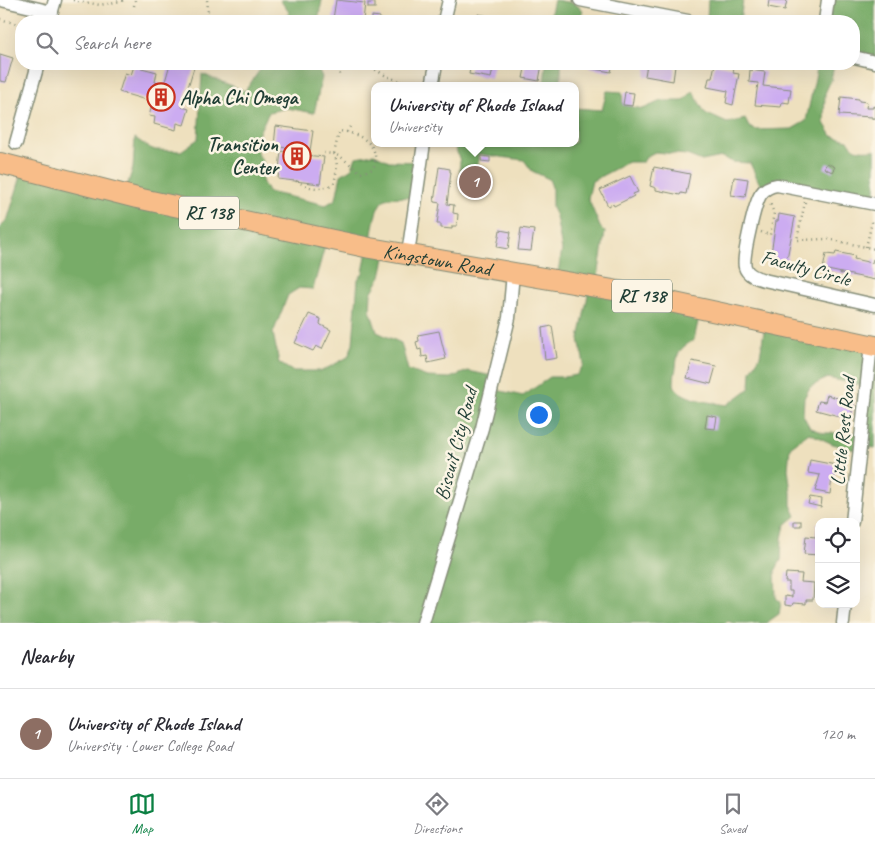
<!DOCTYPE html>
<html lang="en">
<head>
<meta charset="utf-8">
<style>
	:root { --surface:#fff; --page:#f7f7f7; --text:#2b2b33; --muted:#7c7c81; --line:#e1e1e2; --accent:#0b8043 }
	body { margin:0; font-family:Caveat,sans-serif; background:var(--page); color:var(--text) }
	.controls { position:absolute; right:15px; bottom:15px; display:grid; overflow:hidden; border-radius:10px; box-shadow:0 5px 20px #0002 }
	.controls button { width:45px; height:45px; display:grid; place-items:center; padding:0; border:0; border-bottom:1px solid var(--line); background:var(--surface); color:var(--text); font:25px sans-serif }
	.you { position:absolute; left:538px; top:414px; width:18px; height:18px; margin:-12px; border:4px solid #fff; border-radius:50%; background:#1a73e8; box-shadow:0 0 0 8px #1a73e833 }
	.badge { display:grid; place-items:center; width:32px; height:32px; border-radius:50%; background:var(--accent); color:#fff; font-size:16px; font-weight:700 }
	.pin { position:absolute; translate:-50% -50%; border:2px solid #fff; box-shadow:0 1px 5px #0006 }
	.popup { position:absolute; left:371px; top:82px; width:208px; height:65px; box-sizing:border-box; display:grid; place-content:center; border-radius:10px; background:var(--surface); filter:drop-shadow(0 1px 4px #0005); font-size:16px; white-space:nowrap; color:var(--muted) }
	.popup b { font-size:19px; color:var(--text) }
	.popup::after { content:''; position:absolute; left:50%; top:100%; margin-left:-10px; border:10px solid transparent; border-top-color:var(--surface) }
	.list { margin:0; padding:0; list-style:none }
	h2 { display:flex; justify-content:space-between; align-items:center; height:65px; margin:0; padding:0 20px; font-size:21px }
	h2 small { font-size:16px; font-weight:400; color:var(--muted) }
	.list li { display:grid; grid-template-columns:32px 1fr auto; gap:15px; align-items:center; box-sizing:border-box; height:90px; padding:0 20px; border-top:1px solid var(--line) }
	.list b { display:block; font-size:19px; white-space:nowrap }
	.list p { margin:0; font-size:16px; white-space:nowrap; color:var(--muted) }
	.list em { font-size:16px; font-style:normal; color:var(--muted) }
	.icon { flex:none; width:28px; height:28px; fill:none; stroke:currentColor; stroke-width:2; stroke-linecap:round; stroke-linejoin:round }
	.map { position:relative; flex:none; width:875px; height:623px; overflow:hidden }
	.search { position:absolute; background:var(--surface); box-shadow:0 5px 20px #0002; left:15px; right:15px; top:15px; height:55px; display:flex; align-items:center; gap:12px; box-sizing:border-box; padding:0 18px; border-radius:20px; color:var(--muted); font-size:19px }
	.sheet { height:155px; background:var(--surface) }
	nav { display:flex; justify-content:space-around; align-items:center; box-sizing:border-box; height:70px; border-top:1px solid var(--line); background:var(--surface); font-size:14px; color:var(--muted) }
	nav a { display:grid; justify-items:center; gap:2px }
	nav .on { color:var(--accent) }
	.map>svg:first-child { display:block }
	.forest { fill:#78ac68; stroke:#4c744e; fill-rule:evenodd }
	.building { fill:#ccacf1 }
	.lines { fill:none; stroke-linecap:round; stroke-linejoin:round }
	.street-casing { stroke:#868e79; stroke-width:15 }
	.primary-casing { stroke:#868e79; stroke-width:22 }
	.path { stroke:#868e79; stroke-width:2.5; stroke-dasharray:1 4; stroke-linecap:butt }
	.street { stroke:#fff; stroke-width:12 }
	.primary { stroke:#f8bd89; stroke-width:20 }
	.labels { text-anchor:middle; dominant-baseline:central; stroke-width:5; stroke-linejoin:round; paint-order:stroke }
	.shield { fill:#fcf5e5; stroke:#617469; stroke-width:1 }
	.shield-label { font-size:19px; font-weight:bold; fill:#1f3d34 }
	.poi-label { font-size:20px; font-weight:bold; fill:#1f3d34; stroke:#fcf5e5; text-anchor:start }
	.street-label { font-size:20px; fill:#1f3d34; stroke:#fcf5e5 }
</style>
</head>
<body>
<div class="map">
<svg width="875" height="623" viewBox="0 0 875 623">
	<rect width="100%" height="100%" fill="#fcf5e5"/>
	<filter id="ink" filterUnits="userSpaceOnUse"><feTurbulence type="fractalNoise" baseFrequency=".02" numOctaves="2"/><feDisplacementMap in="SourceGraphic" scale="10" xChannelSelector="R" yChannelSelector="G"/><feConvolveMatrix kernelMatrix="1 2 1 2 8 2 1 2 1" color-interpolation-filters="sRGB"/></filter>
	<filter id="wash" filterUnits="userSpaceOnUse"><feTurbulence type="fractalNoise" baseFrequency=".0096" numOctaves="4" result="noise"/><feDisplacementMap in="SourceGraphic" scale="20" xChannelSelector="R" yChannelSelector="G"/><feGaussianBlur stdDeviation="1.12" result="paint"/><feColorMatrix in="noise" values="0 0 0 0 0 0 0 0 0 0 0 0 0 0 0 0 0 1.4 0 .05"/><feComposite in="paint" operator="in"/></filter>
	<g filter="url(#wash)">
		<rect width="100%" height="100%" fill="#eee0be"/>
		<g class="forest">
			<path d="M280 0H322L318 21H286L289 12Z"/>
			<path d="M554 0 574 3 583 10 580 21H549Z"/>
			<path d="M708 0H743L740 21H707Z"/>
			<path d="M829 0H875V66L854 61V21H825Z"/>
			<path d="M264 64H316L322 77 314 113 287 108 269 112C262 127 248 146 263 161L262 181 268 192 326 205 336 199 341 175 352 168 356 157 374 154 389 161 419 162 415 198C406 198 394 196 386 199 374 203 372 237 370 248L386 253 381 276 371 293 370 310 377 332 401 343 408 370 427 377 450 378 468 371 492 376V389L523 396 550 377H564L577 375 584 364 579 339 588 295 556 283 562 250 556 216 552 208V187L549 179 532 171 524 160 478 154V173L474 188 459 185 460 161 454 143H575V108L602 110 607 91 622 92 623 105 643 109 661 101H683L693 91 705 113 727 123 745 119 749 127 755 130 792 129 806 121 818 64H834L831 80 825 93 824 123 832 136 848 140C855 153 862 150 875 150V204L780 187 764 193 750 163 733 162 722 157 702 161 687 155 655 152 647 156 643 162H628L592 181 588 198 600 227 605 232 596 290 700 312 694 340C680 348 677 352 676 368 675 372 674 379 674 384 677 399 714 403 727 405L750 388 751 371 760 356 765 325 875 350V448L860 445 859 451 833 444 809 433 790 447 788 469 791 493V505L796 516 785 525 782 538 781 560 775 571 776 598 781 602 779 614 766 623H734L727 621 726 623H0V228L8 218 22 173 123 198 133 168 135 138 148 147 155 150 181 151 198 139 202 74 245 91ZM326 242 367 250 363 273 358 279 353 344 348 357 322 371H292L279 363 273 333 288 295 299 288 313 289ZM827 378 867 386 860 433H824L810 428 803 415 804 398 810 387Z"/>
			<path d="M546 64H561V86H544Z"/>
		</g>
		<g id="blocks">
			<g class="building">
				<path d="M336 0 365 3 363 21H330L331 19H333Z"/>
				<path d="M769 0H787L785 10 768 7Z"/>
				<rect x="368" y="3" width="7" height="5"/>
				<path d="M478 14 507 19V21H477Z"/>
				<path d="M372 16 380 17 379 21H372Z"/>
				<path d="M0 54 13 58 6 82 0 81Z"/>
				<path d="M170 64H195L182 107 189 109 184 125 177 123 176 130 154 124 155 117 149 116 153 102 119 92 125 73 131 75 134 66 157 72 155 82 164 85Z"/>
				<path d="M471 64H494L491 78 469 74Z"/>
				<path d="M526 64H542L539 81 523 78Z"/>
				<path d="M590 64H613L611 72 589 68Z"/>
				<path d="M647 64 675 66 673 81 645 76Z"/>
				<path d="M715 64 734 68 733 73 739 74 733 105 726 103 728 91 707 87 709 78H712Z"/>
				<path d="M750 70 765 72 763 86 791 89 789 103 782 102 781 107 755 105 758 83 749 82Z"/>
				<path d="M625 92 634 93 632 106 623 105Z"/>
				<path d="M841 97 859 99V101L867 102 866 108H873V106L875 107V119H872V117L839 115Z"/>
				<path d="M276 126 313 131 310 151 305 150V155L324 157 320 184 278 179 281 151 292 153 293 149 274 146Z"/>
				<path d="M481 156 490 157V162L481 161Z"/>
				<path d="M827 163 835 167 832 172 824 168Z"/>
				<path d="M439 167 450 169V172H451L447 204 454 205 453 213 458 214 457 226H452V229L441 228V224H437L440 203 434 202Z"/>
				<path d="M654 167 690 174 686 194 681 193 680 195 656 190V188L650 186Z"/>
				<path d="M630 176 638 192 633 194 634 196 614 206 613 204 608 206 600 190Z"/>
				<path d="M734 177 748 179 745 197 731 195Z"/>
				<path d="M779 214 795 217 786 264 770 260 776 221H778Z"/>
				<path d="M521 228 534 230 531 251 518 250Z"/>
				<path d="M500 230 511 232 508 249 497 247Z"/>
				<path d="M836 252 855 256 854 259 872 263 873 259 875 260V280L823 269 826 254 835 255Z"/>
				<path d="M309 314 321 319 320 324 321 325 331 330 322 349 316 346 313 351 295 343Z"/>
				<path d="M552 326 557 358 545 360 542 328Z"/>
				<path d="M439 331 446 359 428 363 427 356 422 357 421 349 418 350 416 342 419 341 418 335Z"/>
				<path d="M692 361 716 366 711 384 687 378Z"/>
				<path d="M827 395 854 403 850 419 816 410 819 401 825 402Z"/>
				<path d="M707 415 717 417 715 429 705 428Z"/>
				<path d="M810 460 836 465 834 478H832L830 494 815 491 820 475 808 473Z"/>
				<path d="M810 497 822 499 821 507 808 504Z"/>
				<rect x="794" y="521" width="7" height="5"/>
				<path d="M817 523H819V555L804 554 806 536 816 537Z"/>
				<path d="M786 573 802 574 801 582 814 583 813 600H806V604L793 603 792 606 785 605V596L792 597V591H789V582H785Z"/>
			</g>
		</g>
	</g>
	<g filter="url(#ink)">
		<use href="#blocks" fill-opacity="0" stroke="#868e79" stroke-width="1"/>
		<g class="lines">
			<g class="street-casing">
				<g id="street">
					<path d="M1 0 52 12"/>
					<path d="M580 0 688 21"/>
					<path d="M49 21 55 0"/>
					<path d="M444 21 449 0"/>
					<path d="M825 21 828 0"/>
					<path d="M854 57 875 62"/>
					<path d="M432 86 436 64"/>
					<path d="M16 143 38 64"/>
					<path d="M875 204 777 185C770 186 765 188 761 194 755 202 742 258 745 267 747 275 757 278 764 280L875 305"/>
					<path d="M408 254 424 143"/>
					<path d="M852 522 871 345"/>
					<path d="M423 623 482 428 509 318 513 273"/>
					<path d="M843 623 845 604"/>
				</g>
			</g>
			<g class="primary-casing">
				<g id="primary">
					<path id="s1" d="M0 163 137 198 370 248 619 291 875 346"/>
				</g>
			</g>
			<g class="path">
				<path d="M73 0 100 5 126 0"/>
				<path d="M134 6 135 0"/>
				<path d="M0 19 21 25"/>
				<path d="M206 21 208 10 207 0"/>
				<path d="M338 64 337 67 341 78"/>
				<path d="M367 64C384 76 400 84 420 84"/>
				<path d="M347 132 339 131 334 154 341 157 361 173 373 169C381 148 366 137 347 132L351 125"/>
				<path d="M296 181C310 188 318 191 334 184 336 173 339 164 334 154L324 153"/>
				<path d="M805 202 797 240 828 239 875 249"/>
				<path d="M761 232 770 235 774 213 770 203"/>
				<path d="M866 247 873 218"/>
				<path d="M839 284 841 273"/>
			</g>
			<use href="#street" class="street"/>
			<use href="#primary" class="primary"/>
		</g>
	</g>
	<defs>
		<g id="building-ring" transform="scale(1.4375)"><circle r="9.5" fill="#fcf5e5" stroke="#c8321e" stroke-width="1.5"/><path d="M-4-6H4V6H1V3H-1V6H-4ZM-2.5-4.3h1.7v1.8h-1.7ZM.8-4.3h1.7v1.8H.8ZM-2.5-1h1.7V.8h-1.7ZM.8-1h1.7V.8H.8Z" fill="#c8321e"/></g>
	</defs>
	<g fill-rule="evenodd">
		<use href="#building-ring" x="161" y="97"/>
		<use href="#building-ring" x="297" y="156"/>
	</g>
	<g class="labels">
		<g class="shield">
			<rect x="179" y="196.5" width="60" height="33" rx="4"/>
			<rect x="612" y="279.5" width="60" height="33" rx="4"/>
		</g>
		<g class="shield-label">
			<text x="209" y="213">RI 138</text>
			<text x="642" y="296">RI 138</text>
		</g>
		<g class="poi-label">
			<text x="180" y="97">Alpha Chi Omega</text>
			<text x="278" y="144" text-anchor="end">Transition<tspan x="278" dy="23">Center</tspan></text>
		</g>
		<g class="street-label">
			<text stroke="none"><textPath href="#s1" startOffset="448">Kingstown Road</textPath></text>
			<text transform="translate(806 268) rotate(15)">Faculty Circle</text>
			<text transform="translate(843 431) rotate(-84)">Little Rest Road</text>
			<text transform="translate(456 444) rotate(-75)">Biscuit City Road</text>
		</g>
	</g>
</svg>
<div class="controls">
<button><svg class="icon" aria-label="locate" viewBox="0 0 24 24"><circle cx="12" cy="12" r="6"/><path d="M12 2v4M12 18v4M2 12h4M18 12h4"/></svg></button>
<button><svg class="icon" aria-label="layers" viewBox="0 0 24 24"><path d="M12 4l9 5-9 5-9-5zM3 14l9 5 9-5"/></svg></button>
</div>
<div class="you"></div>
<div class="pin badge" style="left:475px;top:182px;background:#8d6e63">1</div>
<div class="popup"><b>University of Rhode Island</b>University</div>
<div class="search"><svg class="icon" aria-label="search" viewBox="0 0 24 24"><circle cx="10" cy="10" r="6"/><path d="M15 15l6 6"/></svg>Search here</div>
</div>
<section class="sheet">
<h2>Nearby<small></small></h2>
<ul class="list">
<li><span class="badge" style="background:#8d6e63">1</span><div><b>University of Rhode Island</b><p>University · Lower College Road</p></div><em>120 m</em></li>
</ul>
</section>
<nav>
<a class="on"><svg class="icon" aria-label="map" viewBox="0 0 24 24"><path d="M3 6l6-2 6 2 6-2v14l-6 2-6-2-6 2zM9 4v14M15 6v14"/></svg>Map</a>
<a><svg class="icon" aria-label="directions" viewBox="0 0 24 24"><path d="M12 3l9 9-9 9-9-9zM9 14v-3h6M13 9l2 2-2 2"/></svg>Directions</a>
<a><svg class="icon" aria-label="saved" viewBox="0 0 24 24"><path d="M7 4h10v16l-5-4-5 4z"/></svg>Saved</a>
</nav>
</body>
</html>
